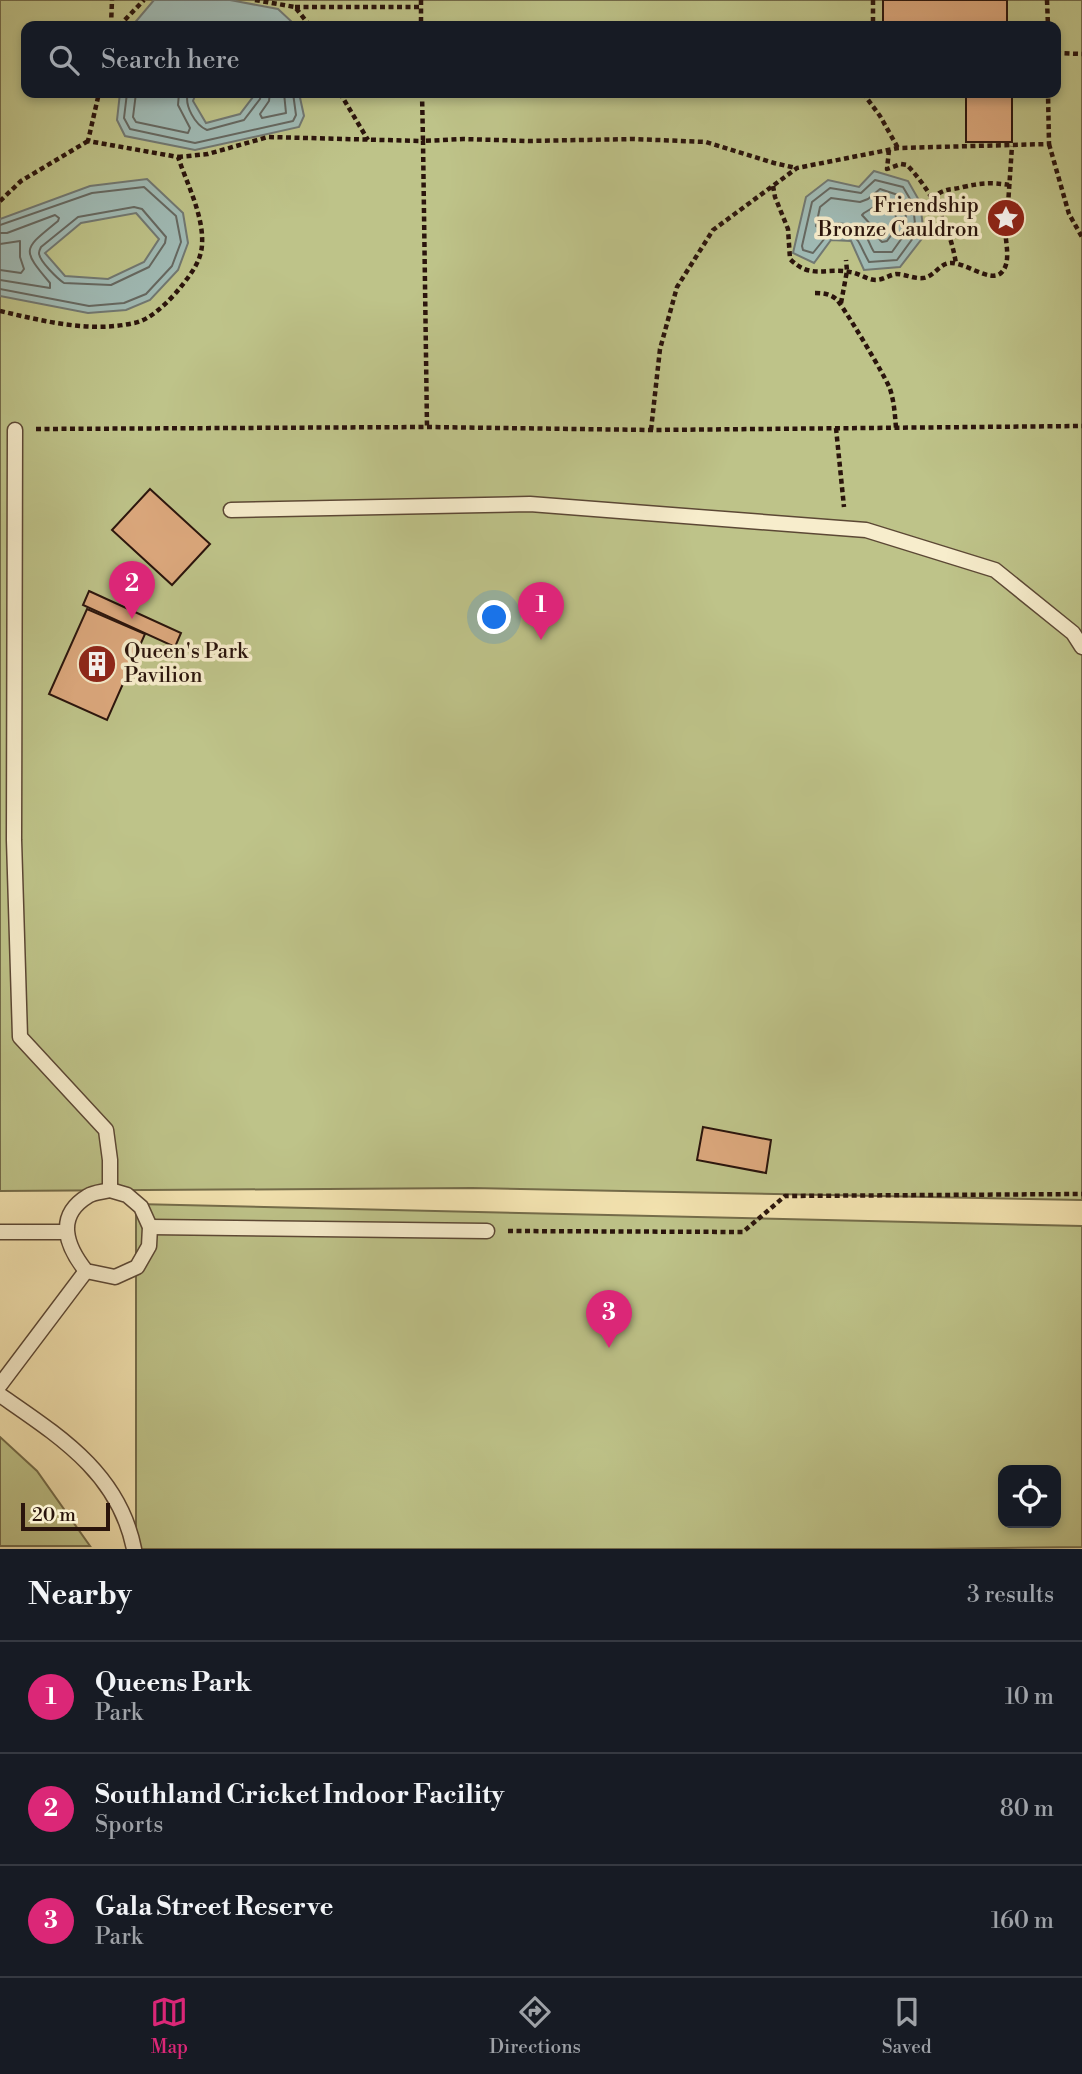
<!DOCTYPE html>
<html lang="en">
<head>
<meta charset="utf-8">
<style>
	:root { --surface:#171b24; --page:#20242c; --text:#f1f3f6; --muted:#9ea1a6; --line:#363941; --accent:#db2777 }
	body { margin:0; font-family:"Libre Bodoni",serif; background:var(--page); color:var(--text) }
	.controls { position:absolute; right:21px; bottom:21px; display:grid; overflow:hidden; border-radius:14px; box-shadow:0 4px 10px #0003 }
	.controls button { width:63px; height:63px; display:grid; place-items:center; padding:0; border:0; border-bottom:2px solid var(--line); background:var(--surface); color:var(--text); font:35px sans-serif }
	.scale { position:absolute; left:21px; bottom:18px; width:89px; box-sizing:border-box; padding-left:7px; border:4px solid #2a140c; border-top:0; font-size:19px; line-height:24px; white-space:nowrap; color:#2a140c; -webkit-text-stroke:5px #f7edcc; paint-order:stroke }
	.you { position:absolute; left:495px; top:618px; width:24px; height:24px; margin:-18px; border:5px solid #fff; border-radius:50%; background:#1a73e8; box-shadow:0 0 0 10px #1a73e833 }
	.badge { display:grid; place-items:center; width:46px; height:46px; border-radius:50%; background:var(--accent); color:#fff; font-size:23px; font-weight:700 }
	.pin { position:absolute; translate:-50% -58px; filter:drop-shadow(0 2px 4px #0008) }
	.pin::after { content:''; position:absolute; top:37px; width:24px; height:21px; background:inherit; clip-path:polygon(0 0,100% 0,50% 100%) }
	.list { margin:0; padding:0; list-style:none }
	h2 { display:flex; justify-content:space-between; align-items:center; height:91px; margin:0; padding:0 28px; font-size:30px }
	h2 small { font-size:23px; font-weight:400; color:var(--muted) }
	.list li { display:grid; grid-template-columns:46px 1fr auto; gap:21px; align-items:center; box-sizing:border-box; height:112px; padding:0 28px; border-top:2px solid var(--line) }
	.list b { display:block; font-size:26px; white-space:nowrap }
	.list p { margin:0; font-size:23px; white-space:nowrap; color:var(--muted) }
	.list em { font-size:23px; font-style:normal; color:var(--muted) }
	.icon { flex:none; width:38px; height:38px; fill:none; stroke:currentColor; stroke-width:2; stroke-linecap:round; stroke-linejoin:round }
	.map { position:relative; flex:none; width:1082px; height:1549px; overflow:hidden }
	.search { position:absolute; background:var(--surface); box-shadow:0 4px 10px #0003; left:21px; right:21px; top:21px; height:77px; display:flex; align-items:center; gap:18px; box-sizing:border-box; padding:0 24px; border-radius:14px; color:var(--muted); font-size:26px }
	.sheet { height:427px; background:var(--surface) }
	nav { display:flex; justify-content:space-around; align-items:center; box-sizing:border-box; height:98px; border-top:2px solid var(--line); background:var(--surface); font-size:19px; color:var(--muted) }
	nav a { display:grid; justify-items:center; gap:4px }
	nav .on { color:var(--accent) }
	.map>svg:first-child { display:block }
	.green { fill:#bec389; stroke:#746c4a; stroke-width:2; fill-rule:evenodd }
	.water { fill:#a0bbb6; stroke:#717872; stroke-width:2; fill-rule:evenodd }
	.lines { fill:none; stroke-linecap:round; stroke-linejoin:round }
	.shore { stroke:#656861; stroke-width:2 }
	.building { fill:#dca87d; stroke:#2a140c; stroke-width:2 }
	.lane-casing { stroke:#5c4835; stroke-width:17 }
	.path { stroke:#2a140c; stroke-width:4.5; stroke-dasharray:5 3.5; stroke-linecap:butt }
	.lane { stroke:#f7edcc; stroke-width:14 }
	.labels { text-anchor:middle; dominant-baseline:central; stroke-width:7; stroke-linejoin:round; paint-order:stroke }
	.poi-label { font-size:21px; fill:#2a140c; stroke:#f7edcc; text-anchor:end }
</style>
</head>
<body>
<div class="map">
<svg width="1082" height="1549" viewBox="0 0 1082 1549">
	<rect width="100%" height="100%" fill="#f3e3b0"/>
	<filter id="stains"><feTurbulence type="fractalNoise" baseFrequency=".00286" numOctaves="4"/><feColorMatrix values="0 0 0 0 .2 0 0 0 0 .09 0 0 0 0 .02 0 0 0 .5 -.17"/></filter>
	<radialGradient id="worn" r=".72"><stop offset=".6" stop-color="#630" stop-opacity="0"/><stop offset="1" stop-color="#630" stop-opacity=".3"/></radialGradient>
	<g class="green">
		<path d="M0 0H1082V1200L472 1188 0 1191ZM26 26H1056V93H26Z"/>
		<path d="M136 1204 1082 1226V1547L929 1549H136ZM1003 1470H1056V1523H1003Z"/>
		<path d="M0 1437 37 1471 90 1546H0Z"/>
	</g>
	<g class="water">
		<path d="M154 0H230L278 9 292 22 281 26H132Z"/>
		<path d="M120 93H196L193 101 206 123 240 114 256 93H299L304 116 299 127 195 150 125 136 117 120Z"/>
		<path d="M874 171 908 181 920 202 924 236 900 267 864 270 851 241 831 240 814 263 793 253 806 197 828 180 859 187Z"/>
		<path d="M147 179 183 213 188 243 178 270 150 300 126 310 88 313 0 296V219L90 186ZM136 213 159 239 144 262 108 279 65 276 45 253 81 223Z"/>
	</g>
	<g class="lines">
		<g class="shore">
			<path d="M127 93 124 118 130 129 195 143 293 121 296 115 293 93"/>
			<path d="M136 93 133 117 136 122 188 133 190 128 178 105 179 93"/>
			<path d="M188 93C184 105 195 125 207 130L244 120 260 99 261 93"/>
			<path d="M270 93 269 101 260 114 262 118 286 113 284 93"/>
			<path d="M875 180 903 187 913 204 916 234 897 260 869 262C855 237 861 233 829 233L813 253 803 250 802 246 812 202 830 188 861 193Z"/>
			<path d="M880 189 898 195 905 207 907 231 892 252H874C870 246 868 237 863 232 855 221 831 222 820 228L816 226 820 207 831 198 860 202 868 199Z"/>
			<path d="M884 201 891 203 895 210 897 227 887 241 882 242 880 240 872 226 862 215 864 213Z"/>
			<path d="M134 207 142 209 166 237 165 243 149 267 111 285 64 283C58 279 39 261 39 253 39 251 40 249 41 247L78 217Z"/>
			<path d="M0 225 92 193 144 187 176 216 181 242 172 266 146 294 124 303 89 306 0 289"/>
			<path d="M0 233H7L55 215 59 218 58 221C24 249 20 248 50 283V288L0 280"/>
			<path d="M0 244 20 241V257L24 269 21 273 0 270"/>
		</g>
	</g>
	<g class="building">
		<rect x="883" y="0" width="124" height="26"/>
		<rect x="966" y="93" width="46" height="49"/>
		<path d="M150 489 210 544 172 585 112 530Z"/>
		<path d="M89 591 181 633 175 647 83 605Z"/>
		<path d="M87 609 145 634 107 720 49 694Z"/>
		<path d="M703 1127 771 1140 766 1173 697 1160Z"/>
	</g>
	<g class="lines">
		<g class="lane-casing">
			<g id="lane">
				<path d="M15 430 14 840 20 1037 106 1130 110 1160V1190"/>
				<path d="M231 510 530 504 866 530 995 570 1073 633 1082 647"/>
				<path d="M110 1190 127 1195 141 1207 150 1227 149 1246 137 1267 115 1277 86 1271C66 1246 55 1216 88 1196 94 1192 103 1192 110 1190Z"/>
				<path d="M150 1227 487 1231"/>
				<path d="M0 1232H66"/>
				<path d="M0 1385 86 1271"/>
				<path d="M0 1395C59 1436 119 1473 134 1549"/>
			</g>
		</g>
		<g class="path">
			<path d="M255 0 295 7 310 26"/>
			<path d="M421 0V26"/>
			<path d="M873 0V26"/>
			<path d="M1047 0 1048 26"/>
			<path d="M295 7H421"/>
			<path d="M111 26 112 0"/>
			<path d="M119 26 144 0"/>
			<path d="M1056 53 1082 54"/>
			<path d="M340 93 368 140"/>
			<path d="M422 93 423 141 463 139 528 141 634 139 706 142 774 163 796 168"/>
			<path d="M863 93 880 116 898 148"/>
			<path d="M1049 144 1069 214 1082 237"/>
			<path d="M889 150 887 169 901 164 907 165C932 191 951 229 956 264"/>
			<path d="M178 157 208 154 268 137 423 141 427 427"/>
			<path d="M773 186 775 197 788 229 790 259C811 280 826 267 850 272 859 273 867 280 876 280 883 280 889 275 896 274 905 274 914 279 923 278 934 277 939 264 950 263 965 262 990 283 1001 273 1012 263 1005 241 1005 227H1017L1018 205H1008L1012 146"/>
			<path d="M931 198C948 187 947 191 963 187 981 183 991 182 1009 185"/>
			<path d="M0 201 21 181 88 141"/>
			<path d="M815 293C823 293 830 294 836 299 841 302 888 381 890 389 894 401 895 415 896 428"/>
			<path d="M841 303 847 271 846 260"/>
			<path d="M0 311C43 321 90 333 134 323 151 320 169 301 180 288 190 275 201 262 202 245 204 216 187 184 178 157L88 141 99 93"/>
			<path d="M836 428 844 507"/>
			<path d="M36 429 427 427 651 430 1082 426"/>
			<path d="M651 430 660 349 677 287 713 230 797 168 898 148 1049 144 1048 93"/>
			<path d="M508 1231 743 1232 785 1196 1082 1194"/>
		</g>
		<use href="#lane" class="lane"/>
	</g>
	<defs>
		<g id="sight-disc" transform="scale(2.0125)"><circle r="9.5" fill="#8f2418" stroke="#f7edcc"/><path d="M0-6L1.8-2.2L6-1.7L2.9 1.2L3.7 5.4L0 3.3L-3.7 5.4L-2.9 1.2L-6-1.7L-1.8-2.2Z" fill="#fff"/></g>
		<g id="building-disc" transform="scale(2.0125)"><circle r="9.5" fill="#8f2418" stroke="#f7edcc"/><path d="M-4-6H4V6H1V3H-1V6H-4ZM-2.5-4.3h1.7v1.8h-1.7ZM.8-4.3h1.7v1.8H.8ZM-2.5-1h1.7V.8h-1.7ZM.8-1h1.7V.8H.8Z" fill="#fff"/></g>
	</defs>
	<g fill-rule="evenodd">
		<use href="#sight-disc" x="1006" y="218"/>
		<use href="#building-disc" x="97" y="664"/>
	</g>
	<g class="labels">
		<g class="poi-label">
			<text x="979" y="206">Friendship<tspan x="979" dy="24">Bronze Cauldron</tspan></text>
			<text x="124" y="652" text-anchor="start">Queen's Park<tspan x="124" dy="24">Pavilion</tspan></text>
		</g>
	</g>
	<rect width="100%" height="100%" filter="url(#stains)"/>
	<rect width="100%" height="100%" fill="url(#worn)"/>
</svg>
<div class="controls">
<button><svg class="icon" aria-label="locate" viewBox="0 0 24 24"><circle cx="12" cy="12" r="6"/><path d="M12 2v4M12 18v4M2 12h4M18 12h4"/></svg></button>
</div>
<div class="scale">20 m</div>
<div class="you"></div>
<div class="pin badge" style="left:541px;top:640px">1</div>
<div class="pin badge" style="left:132px;top:619px">2</div>
<div class="pin badge" style="left:609px;top:1348px">3</div>
<div class="search"><svg class="icon" aria-label="search" viewBox="0 0 24 24"><circle cx="10" cy="10" r="6"/><path d="M15 15l6 6"/></svg>Search here</div>
</div>
<section class="sheet">
<h2>Nearby<small>3 results</small></h2>
<ul class="list">
<li><span class="badge">1</span><div><b>Queens Park</b><p>Park</p></div><em>10 m</em></li>
<li><span class="badge">2</span><div><b>Southland Cricket Indoor Facility</b><p>Sports</p></div><em>80 m</em></li>
<li><span class="badge">3</span><div><b>Gala Street Reserve</b><p>Park</p></div><em>160 m</em></li>
</ul>
</section>
<nav>
<a class="on"><svg class="icon" aria-label="map" viewBox="0 0 24 24"><path d="M3 6l6-2 6 2 6-2v14l-6 2-6-2-6 2zM9 4v14M15 6v14"/></svg>Map</a>
<a><svg class="icon" aria-label="directions" viewBox="0 0 24 24"><path d="M12 3l9 9-9 9-9-9zM9 14v-3h6M13 9l2 2-2 2"/></svg>Directions</a>
<a><svg class="icon" aria-label="saved" viewBox="0 0 24 24"><path d="M7 4h10v16l-5-4-5 4z"/></svg>Saved</a>
</nav>
</body>
</html>
